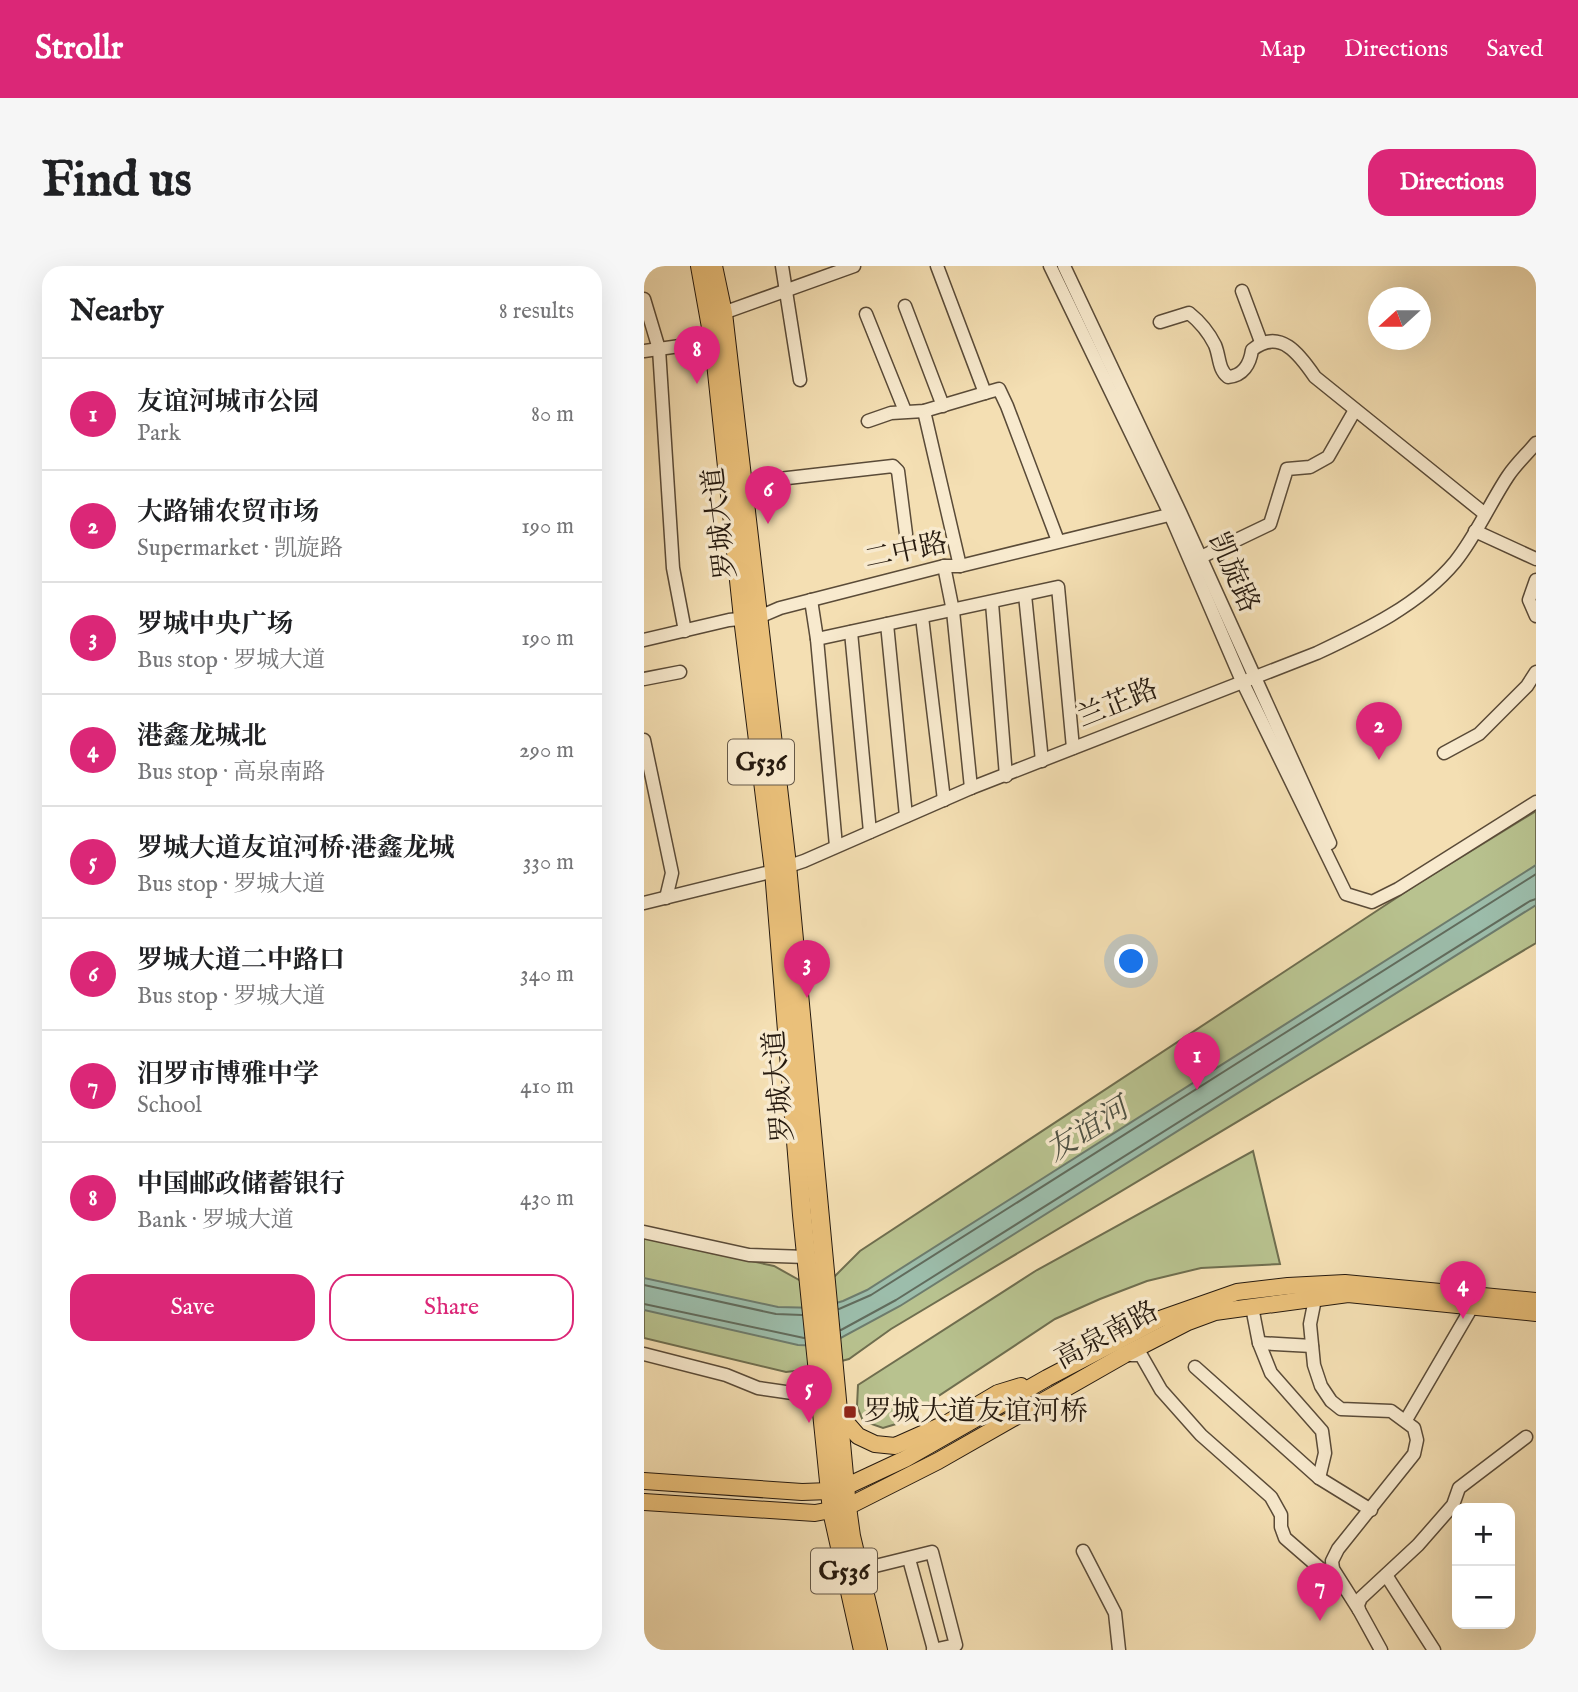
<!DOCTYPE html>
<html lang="en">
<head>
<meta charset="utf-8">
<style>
	:root { --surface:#fff; --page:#f6f6f6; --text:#202124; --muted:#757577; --line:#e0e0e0; --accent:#db2777 }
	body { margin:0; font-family:"IM FELL English","Noto Serif SC",serif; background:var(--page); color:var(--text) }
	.controls { position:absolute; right:21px; bottom:21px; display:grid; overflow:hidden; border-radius:14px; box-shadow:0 7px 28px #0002 }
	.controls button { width:63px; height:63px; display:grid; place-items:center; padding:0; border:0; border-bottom:2px solid var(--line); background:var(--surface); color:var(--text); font:35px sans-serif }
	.compass { position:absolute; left:724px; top:21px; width:63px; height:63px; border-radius:50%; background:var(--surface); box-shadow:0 7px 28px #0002; rotate:249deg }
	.you { position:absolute; left:488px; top:696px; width:24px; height:24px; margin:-18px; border:5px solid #fff; border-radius:50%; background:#1a73e8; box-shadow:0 0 0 10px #1a73e833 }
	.badge { display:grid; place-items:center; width:46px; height:46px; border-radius:50%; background:var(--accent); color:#fff; font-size:23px; font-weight:700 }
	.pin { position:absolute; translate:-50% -58px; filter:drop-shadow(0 2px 4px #0008) }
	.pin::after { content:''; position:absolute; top:37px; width:24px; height:21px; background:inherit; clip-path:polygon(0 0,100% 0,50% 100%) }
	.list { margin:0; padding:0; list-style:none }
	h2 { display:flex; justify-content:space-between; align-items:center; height:91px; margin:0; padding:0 28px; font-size:30px }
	h2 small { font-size:23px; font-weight:400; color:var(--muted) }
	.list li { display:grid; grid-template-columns:46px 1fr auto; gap:21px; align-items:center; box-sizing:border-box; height:112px; padding:0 28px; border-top:2px solid var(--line) }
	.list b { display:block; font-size:26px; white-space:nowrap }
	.list p { margin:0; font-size:23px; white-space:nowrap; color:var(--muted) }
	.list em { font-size:23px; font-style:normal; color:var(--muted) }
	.actions { display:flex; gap:14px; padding:21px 28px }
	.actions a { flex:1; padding:16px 0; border:2px solid var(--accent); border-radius:21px; text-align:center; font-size:24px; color:var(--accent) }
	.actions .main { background:var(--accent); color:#fff }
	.map { position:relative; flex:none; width:892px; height:1384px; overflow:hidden; border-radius:21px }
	header { display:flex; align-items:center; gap:42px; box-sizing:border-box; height:98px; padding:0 35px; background:var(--accent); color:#fff }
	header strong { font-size:33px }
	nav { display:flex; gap:38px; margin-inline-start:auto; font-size:24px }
	.intro { display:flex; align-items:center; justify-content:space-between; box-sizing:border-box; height:168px; padding:0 42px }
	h1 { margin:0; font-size:49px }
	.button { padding:18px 32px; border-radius:21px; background:var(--accent); color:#fff; font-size:24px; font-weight:700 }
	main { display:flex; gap:42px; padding:0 42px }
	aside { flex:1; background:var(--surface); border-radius:21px; box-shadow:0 7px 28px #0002 }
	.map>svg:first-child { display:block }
	.green { fill:#b8c28f; stroke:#6f6e4f; stroke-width:2 }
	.water { fill:#9cbdab; stroke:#6d7c6d; stroke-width:2 }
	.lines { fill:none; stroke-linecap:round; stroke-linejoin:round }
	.shore { stroke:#616c5d; stroke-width:2 }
	.minor-casing { stroke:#5a4b38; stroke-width:15 }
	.major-casing { stroke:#261a0f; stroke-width:18 }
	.highway-casing { stroke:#261a0f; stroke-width:20 }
	.minor { stroke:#f8eace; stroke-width:12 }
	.major { stroke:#eac07a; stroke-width:16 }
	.highway { stroke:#eac07a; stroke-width:18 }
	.poi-dot { fill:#8f2418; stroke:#f8eace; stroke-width:2.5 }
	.labels { text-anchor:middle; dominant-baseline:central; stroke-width:7; stroke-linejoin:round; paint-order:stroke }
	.shield { fill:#f8eace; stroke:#655848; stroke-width:2 }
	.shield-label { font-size:26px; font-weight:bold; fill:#261a0f }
	.street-label { font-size:28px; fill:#261a0f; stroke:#f8eace }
	.poi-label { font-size:28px; fill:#261a0f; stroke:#f8eace; text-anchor:start }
	.water-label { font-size:30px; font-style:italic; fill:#4f5346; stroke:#f8eace }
</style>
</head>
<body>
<header>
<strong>Strollr</strong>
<nav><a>Map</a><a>Directions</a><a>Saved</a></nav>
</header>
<div class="intro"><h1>Find us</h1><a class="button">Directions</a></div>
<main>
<aside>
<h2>Nearby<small>8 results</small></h2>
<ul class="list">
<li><span class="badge">1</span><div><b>友谊河城市公园</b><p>Park</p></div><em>80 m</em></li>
<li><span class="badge">2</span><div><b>大路铺农贸市场</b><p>Supermarket · 凯旋路</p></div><em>190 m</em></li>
<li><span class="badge">3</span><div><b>罗城中央广场</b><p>Bus stop · 罗城大道</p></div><em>190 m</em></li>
<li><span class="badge">4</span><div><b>港鑫龙城北</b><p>Bus stop · 高泉南路</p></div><em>290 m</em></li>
<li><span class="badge">5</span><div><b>罗城大道友谊河桥·港鑫龙城</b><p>Bus stop · 罗城大道</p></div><em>330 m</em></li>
<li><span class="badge">6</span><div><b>罗城大道二中路口</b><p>Bus stop · 罗城大道</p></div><em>340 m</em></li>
<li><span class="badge">7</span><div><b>汨罗市博雅中学</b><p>School</p></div><em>410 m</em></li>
<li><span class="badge">8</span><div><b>中国邮政储蓄银行</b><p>Bank · 罗城大道</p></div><em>430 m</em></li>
</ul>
<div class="actions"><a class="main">Save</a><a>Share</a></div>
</aside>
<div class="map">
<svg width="892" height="1384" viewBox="0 0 892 1384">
	<rect width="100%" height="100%" fill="#f4dfb3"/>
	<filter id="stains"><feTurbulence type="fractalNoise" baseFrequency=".00286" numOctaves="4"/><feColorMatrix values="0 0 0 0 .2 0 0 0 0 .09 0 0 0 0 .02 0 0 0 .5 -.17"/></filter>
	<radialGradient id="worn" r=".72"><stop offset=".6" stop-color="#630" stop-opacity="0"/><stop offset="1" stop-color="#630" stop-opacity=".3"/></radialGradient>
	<g class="green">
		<path d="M892 545V677L247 1063 205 1093 167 1103 142 1106 0 1072V972L130 1000 157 1015 191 1010 216 985 772 619Z"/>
		<path d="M609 885 636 998 557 1002 503 1015 456 1033 411 1053 252 1158 239 1162 219 1155 213 1140 214 1119 393 1004Z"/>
	</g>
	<path class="water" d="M892 599V639L256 1040 182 1080 154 1079 0 1044V1012L134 1041 175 1042 199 1035 223 1024Z"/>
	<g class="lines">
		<g class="shore">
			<path d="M0 1019 132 1048 158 1049"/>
			<path d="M0 1038 160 1072"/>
			<path d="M195 1043 227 1029 892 608"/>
			<path d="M197 1064 252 1034 886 635 892 633"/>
		</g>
		<g class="minor-casing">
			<g id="minor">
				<path d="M138 0 156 114"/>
				<path d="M293 0 341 127 355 123 363 140 414 275"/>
				<path d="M406 0 526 248 598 415 702 628 728 636 754 623 892 536"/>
				<path d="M420 0 536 246 686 577"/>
				<path d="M598 25 617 76"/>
				<path d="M0 33 15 83 29 302 41 365"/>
				<path d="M261 40 299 140"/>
				<path d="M79 47 210 0"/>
				<path d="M222 48 261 145"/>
				<path d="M516 56 545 47C555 55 565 67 571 79 576 91 574 103 584 111 599 110 606 98 608 84 636 61 656 89 671 111L841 248"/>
				<path d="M0 85 57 77 70 78"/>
				<path d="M280 145 316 300"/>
				<path d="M224 155 247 147 280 145 341 127"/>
				<path d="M126 214 249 200 254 205 262 268"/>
				<path d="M831 265 892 293"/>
				<path d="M555 292 626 258 643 203 666 201 684 191 711 144"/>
				<path d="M300 300 309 345 327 522"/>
				<path d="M892 314 885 334 892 350"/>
				<path d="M381 329 398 495"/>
				<path d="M167 334 173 373 192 580"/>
				<path d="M348 337 362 510"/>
				<path d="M278 351 300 534"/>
				<path d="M243 358 262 550"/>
				<path d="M207 366 226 566"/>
				<path d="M173 373 414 321 429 482"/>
				<path d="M0 374 85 354 115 351 136 342 300 300H316L533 247"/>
				<path d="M0 413 36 406"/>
				<path d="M0 474 28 607 22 632"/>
				<path d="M800 487 835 468 883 420 892 406"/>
				<path d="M0 637 130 605 160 595 327 522 673 387C722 364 775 339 811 296 832 270 846 237 864 210 872 198 883 188 892 177"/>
				<path d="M0 966 105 989 162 991"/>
				<path d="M671 1033 666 1058 670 1099 677 1120 687 1135 697 1143 747 1145 770 1162 773 1174 770 1188 694 1283 688 1295 689 1303 715 1344"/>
				<path d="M608 1041 615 1077 627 1107 678 1165 681 1187 675 1212"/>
				<path d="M615 1077 668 1080"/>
				<path d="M0 1088 82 1109 114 1122 176 1131"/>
				<path d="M481 1089H497L517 1124 557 1169 627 1231 637 1249V1261L641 1272 679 1305 689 1303"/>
				<path d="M551 1101 675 1212 727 1244"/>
				<path d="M762 1154 828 1041"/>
				<path d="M439 1285 471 1347 475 1384"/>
				<path d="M265 1293 290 1384"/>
				<path d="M215 1304 288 1286 312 1379 289 1384"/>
				<path d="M742 1309 790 1384"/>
				<path d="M737 1384 715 1344 714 1339 717 1332 774 1279 809 1239 815 1222 882 1171"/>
			</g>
		</g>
		<g class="major-casing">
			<g id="major">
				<path d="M193 1146 214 1170 231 1178 251 1180 305 1156 354 1127 377 1120"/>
				<path d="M0 1215 158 1226 186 1225 201 1221 261 1193 403 1112 516 1053 593 1026 644 1020 701 1017 892 1035"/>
				<path d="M0 1236 171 1247 203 1241 294 1195 480 1089 544 1056 571 1046 704 1028 892 1047"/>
			</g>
		</g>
		<g class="highway-casing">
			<g id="highway">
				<path d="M56 0 70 78 99 352 130 605 158 949 188 1245 219 1384"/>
				<path d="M69 0 79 47 143 599 203 1241 207 1270 234 1384"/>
			</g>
		</g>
		<use href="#minor" class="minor"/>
		<use href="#major" class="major"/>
		<use href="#highway" class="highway"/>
	</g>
	<rect class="poi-dot" x="199" y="1139" width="14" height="14" rx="3.5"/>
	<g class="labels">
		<g class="shield">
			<rect x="84" y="473.5" width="66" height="45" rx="5"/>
			<rect x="167" y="1282.5" width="66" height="45" rx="5"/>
		</g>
		<g class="shield-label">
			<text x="117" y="496">G536</text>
			<text x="200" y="1305">G536</text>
		</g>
		<g class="street-label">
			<text transform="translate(77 257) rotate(-97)">罗城大道</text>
			<text transform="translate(262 286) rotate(-12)">二中路</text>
			<text transform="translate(589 307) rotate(66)">凯旋路</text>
			<text transform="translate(474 438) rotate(-22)">兰芷路</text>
			<text transform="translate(136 820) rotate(-95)">罗城大道</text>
			<text transform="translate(463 1070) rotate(-28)">高泉南路</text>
		</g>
		<g class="poi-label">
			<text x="220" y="1146">罗城大道友谊河桥</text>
		</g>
		<g class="water-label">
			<text transform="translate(444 865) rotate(-32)">友谊河</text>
		</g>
	</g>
	<rect width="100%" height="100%" filter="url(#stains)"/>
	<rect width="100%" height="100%" fill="url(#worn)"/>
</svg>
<div class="controls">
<button>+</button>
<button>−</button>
</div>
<svg class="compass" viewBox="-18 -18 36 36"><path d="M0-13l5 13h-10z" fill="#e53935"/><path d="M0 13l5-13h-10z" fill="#757577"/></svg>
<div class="you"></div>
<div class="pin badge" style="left:553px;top:824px">1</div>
<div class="pin badge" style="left:735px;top:494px">2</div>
<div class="pin badge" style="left:163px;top:732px">3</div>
<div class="pin badge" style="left:819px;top:1053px">4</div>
<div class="pin badge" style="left:165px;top:1157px">5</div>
<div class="pin badge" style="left:124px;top:258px">6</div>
<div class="pin badge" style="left:676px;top:1355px">7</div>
<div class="pin badge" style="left:53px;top:118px">8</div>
</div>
</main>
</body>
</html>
